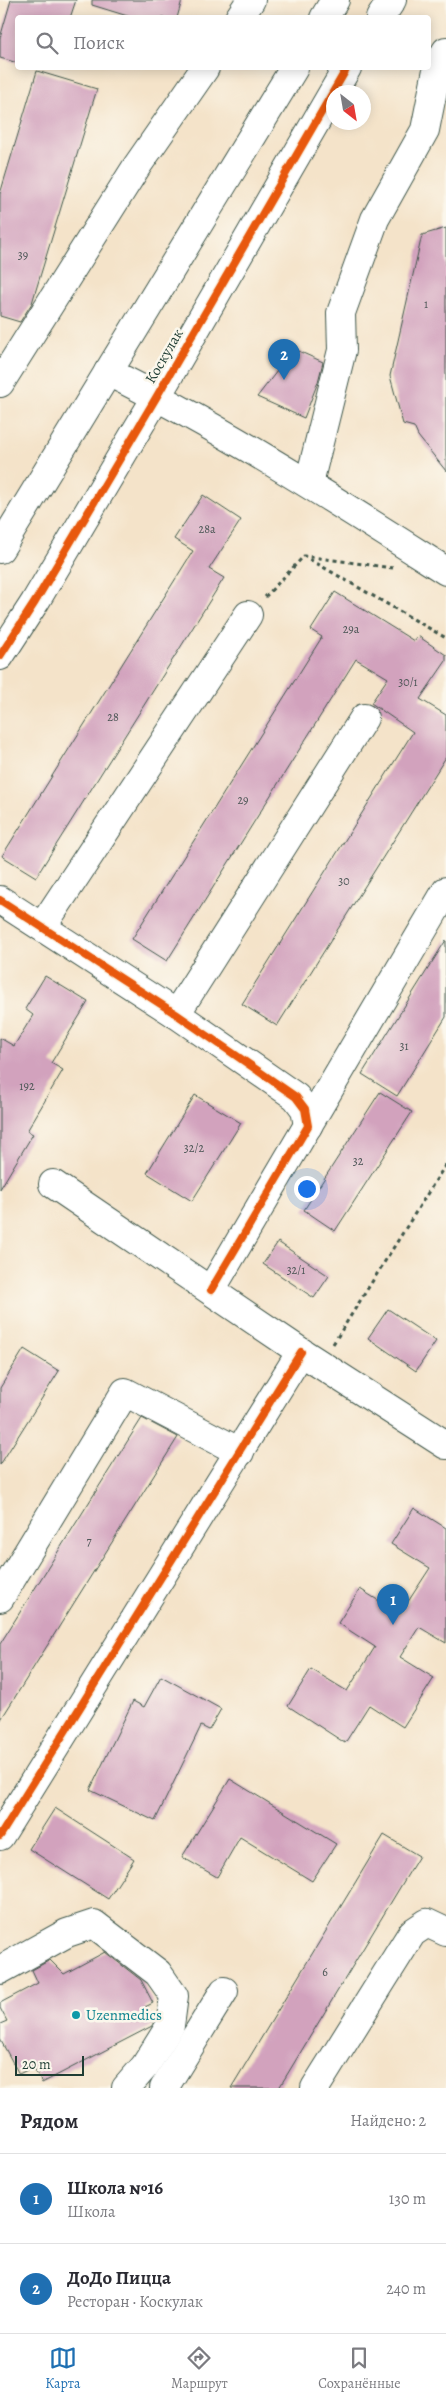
<!DOCTYPE html>
<html lang="ru">
<head>
<meta charset="utf-8">
<style>
	:root { --surface:#fff; --page:#f2f2f3; --text:#2b2b33; --muted:#7c7c81; --line:#e1e1e2; --accent:#1f6fb2 }
	body { margin:0; font-family:Alegreya,serif; background:var(--page); color:var(--text) }
	.compass { position:absolute; left:326px; top:85px; width:45px; height:45px; border-radius:50%; background:var(--surface); box-shadow:0 2px 12px #0003; rotate:149deg }
	.scale { position:absolute; left:15px; bottom:12px; width:69px; box-sizing:border-box; padding-left:5px; border:2px solid #1f3d34; border-top:0; font-size:14px; line-height:18px; white-space:nowrap; color:#1f3d34; -webkit-text-stroke:4px #fbf7ec; paint-order:stroke }
	.you { position:absolute; left:306px; top:1188px; width:18px; height:18px; margin:-12px; border:4px solid #fff; border-radius:50%; background:#1a73e8; box-shadow:0 0 0 8px #1a73e833 }
	.badge { display:grid; place-items:center; width:32px; height:32px; border-radius:50%; background:var(--accent); color:#fff; font-size:16px; font-weight:700 }
	.pin { position:absolute; translate:-50% -41px; filter:drop-shadow(0 1px 2px #0008) }
	.pin::after { content:''; position:absolute; top:26px; width:18px; height:15px; background:inherit; clip-path:polygon(0 0,100% 0,50% 100%) }
	.list { margin:0; padding:0; list-style:none }
	h2 { display:flex; justify-content:space-between; align-items:center; height:65px; margin:0; padding:0 20px; font-size:21px }
	h2 small { font-size:16px; font-weight:400; color:var(--muted) }
	.list li { display:grid; grid-template-columns:32px 1fr auto; gap:15px; align-items:center; box-sizing:border-box; height:90px; padding:0 20px; border-top:1px solid var(--line) }
	.list b { display:block; font-size:19px; white-space:nowrap }
	.list p { margin:0; font-size:16px; white-space:nowrap; color:var(--muted) }
	.list em { font-size:16px; font-style:normal; color:var(--muted) }
	.icon { flex:none; width:28px; height:28px; fill:none; stroke:currentColor; stroke-width:2; stroke-linecap:round; stroke-linejoin:round }
	.map { position:relative; flex:none; width:446px; height:2088px; overflow:hidden }
	.search { position:absolute; background:var(--surface); box-shadow:0 2px 12px #0003; left:15px; right:15px; top:15px; height:55px; display:flex; align-items:center; gap:12px; box-sizing:border-box; padding:0 18px; border-radius:5px; color:var(--muted); font-size:19px }
	.sheet { height:245px; background:var(--surface) }
	nav { display:flex; justify-content:space-around; align-items:center; box-sizing:border-box; height:70px; border-top:1px solid var(--line); background:var(--surface); font-size:14px; color:var(--muted) }
	nav a { display:grid; justify-items:center; gap:2px }
	nav .on { color:var(--accent) }
	.map>svg:first-child { display:block }
	.building { fill:#d2a2bd }
	.lines { fill:none; stroke-linecap:round; stroke-linejoin:round }
	.minor-casing { stroke:#3f564a; stroke-width:30 }
	.path { stroke:#3f564a; stroke-width:3; stroke-dasharray:4 4; stroke-linecap:butt }
	.minor { stroke:#fff; stroke-width:28 }
	.cycleway-casing { stroke:#fbf7ec; stroke-width:11 }
	.cycleway { stroke:#e8590c; stroke-width:8 }
	.culture-dot { fill:#0f9aa8; stroke:#fbf7ec; stroke-width:2 }
	.labels { text-anchor:middle; dominant-baseline:central; stroke-width:5; stroke-linejoin:round; paint-order:stroke }
	.number-label { font-size:12px; fill:#4c5656 }
	.street-label { font-size:15px; fill:#1f3d34; stroke:#fbf7ec }
	.culture-label { font-size:15px; fill:#0d838f; stroke:#fbf7ec; text-anchor:start }
</style>
</head>
<body>
<div class="map">
<svg width="446" height="2088" viewBox="0 0 446 2088">
	<rect width="100%" height="100%" fill="#fbf7ec"/>
	<filter id="ink" filterUnits="userSpaceOnUse"><feTurbulence type="fractalNoise" baseFrequency=".02" numOctaves="2"/><feDisplacementMap in="SourceGraphic" scale="10" xChannelSelector="R" yChannelSelector="G"/><feConvolveMatrix kernelMatrix="1 2 1 2 8 2 1 2 1" color-interpolation-filters="sRGB"/></filter>
	<filter id="wash" filterUnits="userSpaceOnUse"><feTurbulence type="fractalNoise" baseFrequency=".0096" numOctaves="4" result="noise"/><feDisplacementMap in="SourceGraphic" scale="20" xChannelSelector="R" yChannelSelector="G"/><feGaussianBlur stdDeviation="1.12" result="paint"/><feColorMatrix in="noise" values="0 0 0 0 0 0 0 0 0 0 0 0 0 0 0 0 0 1.4 0 .05"/><feComposite in="paint" operator="in"/></filter>
	<g filter="url(#wash)">
		<rect width="100%" height="100%" fill="#f4e3c9"/>
		<g id="blocks">
			<g class="building">
				<path d="M11 0H76L70 18H18V63L0 58V38Z"/>
				<path d="M92 0H182L177 18H134L92 5Z"/>
				<path d="M37 71 97 89 32 303 20 322 0 316V194Z"/>
				<path d="M446 228V471L418 436 414 427 403 424 390 376 422 235Z"/>
				<path d="M294 349 323 362 318 382 304 418 257 397Z"/>
				<path d="M203 495 241 520 209 569 224 578 36 877 2 856 193 551 174 539Z"/>
				<path d="M335 592 414 641 418 636 446 655V661L420 699 446 715V757L277 1026 242 1004 413 732 371 703 388 678 356 659 167 961 132 939 322 637 311 630Z"/>
				<path d="M446 940V1017L397 1096 362 1074Z"/>
				<path d="M45 976 88 1002 51 1063 63 1070 27 1131 33 1134 0 1189V1038L14 1046 33 1015 25 1009Z"/>
				<path d="M380 1092 412 1112 335 1231 304 1210Z"/>
				<path d="M195 1095 241 1123 192 1201 147 1173Z"/>
				<path d="M278 1242 329 1276 314 1298 263 1264Z"/>
				<path d="M388 1309 436 1341 416 1371 368 1338Z"/>
				<path d="M24 1349 59 1371 0 1465V1388Z"/>
				<path d="M142 1418 178 1437 0 1721V1644Z"/>
				<path d="M414 1508 446 1528V1643L419 1627 400 1657 434 1678 403 1727 369 1705 345 1743 288 1706 311 1669 347 1691 375 1647 338 1623 360 1589 400 1614 430 1568 391 1544Z"/>
				<path d="M161 1676 221 1709 209 1730 201 1726 155 1821 90 1790 133 1701 144 1707Z"/>
				<path d="M230 1779 336 1844 312 1881 240 1837 217 1877 182 1857Z"/>
				<path d="M55 1808 134 1859 108 1899 29 1849Z"/>
				<path d="M384 1835 419 1856 279 2088H231Z"/>
				<path d="M105 1952 141 1980 153 2003 145 2007 153 2023 152 2026 42 2083 33 2067 19 2074 0 2039V2024L7 2021 0 2008V2003L38 1983 32 1970 50 1960 64 1974Z"/>
			</g>
		</g>
	</g>
	<g filter="url(#ink)">
		<use href="#blocks" fill-opacity="0" stroke="#3f564a" stroke-width="1"/>
		<g class="lines">
			<g class="minor-casing">
				<g id="minor">
					<path d="M239 18 251 0"/>
					<path d="M324 18 335 0"/>
					<path d="M380 18 392 0"/>
					<path d="M108 372C226 430 336 501 446 571"/>
					<path d="M0 383 137 166 205 68"/>
					<path d="M309 483 342 350 341 313 375 219 425 130 438 65 446 51"/>
					<path d="M0 549 294 68"/>
					<path d="M0 656 35 602 157 396 347 68"/>
					<path d="M0 900 176 1014 296 1097 305 1109 308 1126"/>
					<path d="M42 927 248 615"/>
					<path d="M176 1014 364 718"/>
					<path d="M53 1184 301 1352 446 1445"/>
					<path d="M211 1290 446 891"/>
					<path d="M0 1598 125 1392 240 1452"/>
					<path d="M0 1836 301 1352"/>
					<path d="M0 1970 67 1933 94 1924 158 1973 174 1996 170 2026 145 2066 126 2088"/>
					<path d="M164 2088 224 1991"/>
					<path d="M315 2088 412 1933 427 1923 446 1932"/>
				</g>
			</g>
			<g class="path">
				<path d="M393 568 304 556 446 638"/>
				<path d="M265 597 304 556"/>
				<path d="M333 1344 446 1164"/>
			</g>
			<use href="#minor" class="minor"/>
			<g class="cycleway-casing">
				<g id="cycleway">
					<path d="M0 656 35 602 157 396 347 68"/>
					<path d="M0 900 176 1014 296 1097 305 1109 308 1126 211 1290"/>
					<path d="M0 1836 301 1352"/>
				</g>
			</g>
			<use href="#cycleway" class="cycleway"/>
		</g>
	</g>
	<circle class="culture-dot" cx="76" cy="2015" r="5"/>
	<g class="labels">
		<g class="number-label">
			<text x="23" y="255">39</text>
			<text x="426" y="304">1</text>
			<text x="207" y="529">28а</text>
			<text x="351" y="629">29а</text>
			<text x="408" y="682">30/1</text>
			<text x="113" y="717">28</text>
			<text x="243" y="800">29</text>
			<text x="344" y="881">30</text>
			<text x="404" y="1046">31</text>
			<text x="27" y="1086">192</text>
			<text x="194" y="1148">32/2</text>
			<text x="358" y="1161">32</text>
			<text x="296" y="1270">32/1</text>
			<text x="89" y="1541">7</text>
			<text x="325" y="1972">6</text>
		</g>
		<g class="street-label">
			<text transform="translate(164 356) rotate(-60)">Коскулак</text>
		</g>
		<g class="culture-label">
			<text x="86" y="2015">Uzenmedics</text>
		</g>
	</g>
</svg>
<svg class="compass" viewBox="-18 -18 36 36"><path d="M0-13l5 13h-10z" fill="#e53935"/><path d="M0 13l5-13h-10z" fill="#7c7c81"/></svg>
<div class="scale">20 m</div>
<div class="you"></div>
<div class="pin badge" style="left:393px;top:1625px">1</div>
<div class="pin badge" style="left:284px;top:380px">2</div>
<div class="search"><svg class="icon" aria-label="search" viewBox="0 0 24 24"><circle cx="10" cy="10" r="6"/><path d="M15 15l6 6"/></svg>Поиск</div>
</div>
<section class="sheet">
<h2>Рядом<small>Найдено: 2</small></h2>
<ul class="list">
<li><span class="badge">1</span><div><b>Школа №16</b><p>Школа</p></div><em>130 m</em></li>
<li><span class="badge">2</span><div><b>ДоДо Пицца</b><p>Ресторан · Коскулак</p></div><em>240 m</em></li>
</ul>
</section>
<nav>
<a class="on"><svg class="icon" aria-label="map" viewBox="0 0 24 24"><path d="M3 6l6-2 6 2 6-2v14l-6 2-6-2-6 2zM9 4v14M15 6v14"/></svg>Карта</a>
<a><svg class="icon" aria-label="directions" viewBox="0 0 24 24"><path d="M12 3l9 9-9 9-9-9zM9 14v-3h6M13 9l2 2-2 2"/></svg>Маршрут</a>
<a><svg class="icon" aria-label="saved" viewBox="0 0 24 24"><path d="M7 4h10v16l-5-4-5 4z"/></svg>Сохранённые</a>
</nav>
</body>
</html>
